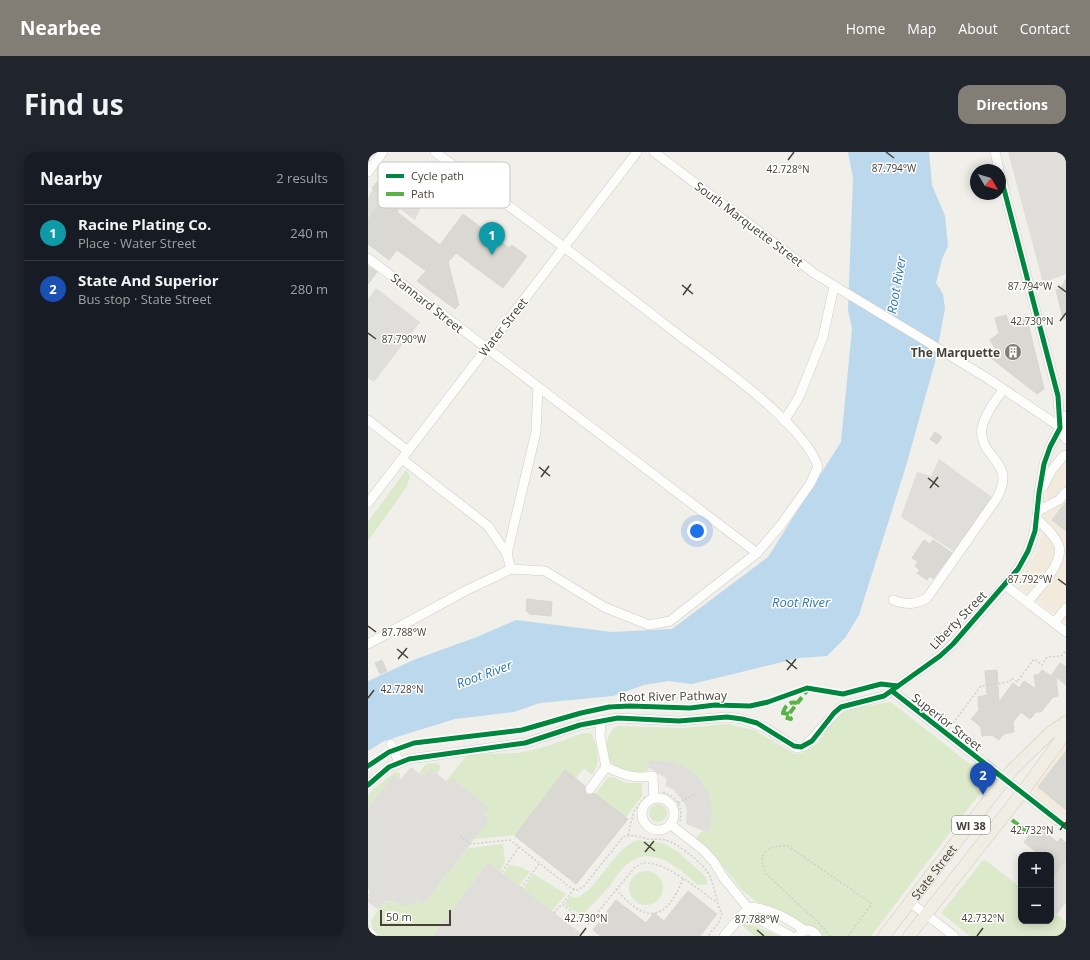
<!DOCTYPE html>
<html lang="en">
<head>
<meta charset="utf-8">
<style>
	:root { --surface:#171b24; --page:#20242c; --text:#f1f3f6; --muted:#9ea1a6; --line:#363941; --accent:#827d75 }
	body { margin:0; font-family:"Open Sans",sans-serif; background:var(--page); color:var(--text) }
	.controls { position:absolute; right:12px; bottom:12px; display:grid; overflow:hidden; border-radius:8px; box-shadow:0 2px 10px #0003 }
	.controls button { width:36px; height:36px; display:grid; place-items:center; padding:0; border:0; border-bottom:1px solid var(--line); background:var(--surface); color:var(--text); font:20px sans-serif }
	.compass { position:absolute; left:602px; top:12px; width:36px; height:36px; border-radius:50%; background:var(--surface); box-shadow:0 2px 10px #0003; rotate:128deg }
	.scale { position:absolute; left:12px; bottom:10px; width:71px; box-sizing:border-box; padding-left:4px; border:2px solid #464036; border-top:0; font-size:11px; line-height:14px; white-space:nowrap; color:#464036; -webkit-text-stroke:3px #fff; paint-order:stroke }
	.you { position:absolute; left:329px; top:379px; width:14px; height:14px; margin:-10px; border:3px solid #fff; border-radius:50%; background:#1a73e8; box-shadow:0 0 0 6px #1a73e833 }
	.badge { display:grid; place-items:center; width:26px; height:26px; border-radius:50%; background:var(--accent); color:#fff; font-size:13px; font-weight:700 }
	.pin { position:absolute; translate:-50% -33px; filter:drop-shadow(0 1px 2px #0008) }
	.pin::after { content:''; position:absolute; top:21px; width:14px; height:12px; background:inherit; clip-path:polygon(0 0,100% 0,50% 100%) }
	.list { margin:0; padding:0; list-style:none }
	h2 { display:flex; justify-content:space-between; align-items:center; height:52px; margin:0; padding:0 16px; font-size:17px }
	h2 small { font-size:13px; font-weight:400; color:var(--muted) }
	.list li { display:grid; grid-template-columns:26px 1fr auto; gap:12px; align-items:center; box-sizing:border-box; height:56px; padding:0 16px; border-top:1px solid var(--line) }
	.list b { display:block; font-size:15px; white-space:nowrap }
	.list p { margin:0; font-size:13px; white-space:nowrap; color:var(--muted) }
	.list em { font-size:13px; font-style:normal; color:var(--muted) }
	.map { position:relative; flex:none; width:698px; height:784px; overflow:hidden; border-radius:12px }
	header { display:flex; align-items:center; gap:24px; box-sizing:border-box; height:56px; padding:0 20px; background:var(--accent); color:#fff }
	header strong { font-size:19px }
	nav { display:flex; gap:22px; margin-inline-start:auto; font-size:14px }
	.intro { display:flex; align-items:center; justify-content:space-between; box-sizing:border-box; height:96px; padding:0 24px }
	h1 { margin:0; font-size:28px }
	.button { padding:10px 18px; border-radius:12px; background:var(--accent); color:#fff; font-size:14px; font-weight:700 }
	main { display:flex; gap:24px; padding:0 24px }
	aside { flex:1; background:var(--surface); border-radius:12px; box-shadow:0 2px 10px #0003 }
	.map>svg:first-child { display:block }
	.commercial { fill:#f2ebdd }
	.green { fill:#dceacb }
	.parking { fill:#dfdeda }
	.water { fill:#bcd8ed }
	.building { fill:#dad8d2; stroke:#d8d6d0 }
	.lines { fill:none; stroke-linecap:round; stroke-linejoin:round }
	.minor-casing { stroke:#ceccc7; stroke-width:10 }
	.major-casing { stroke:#d1cbb8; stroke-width:13 }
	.path { stroke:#d0cfca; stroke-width:1.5; stroke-dasharray:2 2; stroke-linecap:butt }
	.minor { stroke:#fdfdfc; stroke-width:9 }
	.major { stroke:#f0ede4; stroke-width:12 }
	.quiet { stroke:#57b346; stroke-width:4; stroke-dasharray:8 4; stroke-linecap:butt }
	.cycleway-casing { stroke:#fff; stroke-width:8 }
	.cycleway { stroke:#00873e; stroke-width:5 }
	.ticks { fill:none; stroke:#464036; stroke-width:1.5 }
	.labels { text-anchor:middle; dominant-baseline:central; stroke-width:3; stroke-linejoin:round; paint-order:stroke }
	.shield { fill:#fff; stroke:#7e7972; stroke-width:1 }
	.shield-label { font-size:11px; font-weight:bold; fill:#464036 }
	.street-label { font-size:12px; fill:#464036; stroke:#fff }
	.poi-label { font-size:12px; font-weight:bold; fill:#464036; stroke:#fff; text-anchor:end }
	.water-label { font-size:13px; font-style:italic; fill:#3376ae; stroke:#fff }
	.key { fill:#fff; stroke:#c8c6c3; stroke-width:1 }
	.key-label { font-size:11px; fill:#464036 }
	.ticks-label { font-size:10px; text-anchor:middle; fill:#464036; stroke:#fff; stroke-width:3; stroke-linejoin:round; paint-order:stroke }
</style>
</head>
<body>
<header>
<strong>Nearbee</strong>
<nav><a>Home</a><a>Map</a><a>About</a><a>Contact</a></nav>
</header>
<div class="intro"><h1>Find us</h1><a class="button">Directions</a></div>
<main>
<aside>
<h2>Nearby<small>2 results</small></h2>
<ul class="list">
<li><span class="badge" style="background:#0f9aa8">1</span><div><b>Racine Plating Co.</b><p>Place · Water Street</p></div><em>240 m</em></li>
<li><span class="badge" style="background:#1a4fb4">2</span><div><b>State And Superior</b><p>Bus stop · State Street</p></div><em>280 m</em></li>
</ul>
</aside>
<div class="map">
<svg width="698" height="784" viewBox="0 0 698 784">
	<rect width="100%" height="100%" fill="#f0efea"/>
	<g class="commercial">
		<path d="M698 307V471L652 436 650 432 670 398 676 368 680 331Z"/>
		<path d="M698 591V666L672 646 664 637Z"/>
	</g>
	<g class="green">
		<path d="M38 318 42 325 38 336 0 389V370Z"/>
		<path d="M523 550 622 628 503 784H452L440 774 387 749 374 738 356 716 328 690V686L334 679 341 681 344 660 341 642 297 609H280L281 616 277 623C267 621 255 619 246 613 234 604 237 581 249 574L316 576 360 572 386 578 427 602C453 601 456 571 475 561 488 553 509 553 523 550Z"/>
		<path d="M215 581H223C230 594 233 611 224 623L216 616 207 627 149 683 106 687 122 667 115 662 84 627 81 632 78 629 100 602 151 601 180 594Z"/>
		<path d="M70 611 73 616 69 621 63 617 56 625 51 621 58 612Z"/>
		<path d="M27 620 32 621V628L26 624 0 656V643L3 639Z"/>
		<path d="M240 625H245L258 631H274V644L258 665 228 642Z"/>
		<circle cx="290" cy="661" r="9"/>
		<path d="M270 688 295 691 310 700 338 725 339 732 330 733C310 715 283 691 258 713 251 719 247 728 241 735 232 745 222 754 214 764L196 752 202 744 206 746C229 742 242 698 270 688Z"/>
		<path d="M135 692 137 711 132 719 120 710 65 784H12L5 776 3 770 10 757 16 750 26 749 30 752 50 748 56 752 100 696Z"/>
		<path d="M616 707 653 736V769H683V758L698 770V784H602L573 761Z"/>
		<path d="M141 713 153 715 162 720 151 734 135 722Z"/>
		<circle cx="278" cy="736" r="17"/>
		<path d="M165 722 198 742 184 759 155 737Z"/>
		<path d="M377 770 411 784H387L374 774Z"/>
	</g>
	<g class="parking">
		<path d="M640 0H698V122L675 131Z"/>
		<path d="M21 12 47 33 54 42 53 55 47 68 31 56 36 46 12 27Z"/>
		<path d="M6 35 15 49 0 68V46Z"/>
		<path d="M8 136 52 170 6 230 0 226V147Z"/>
		<path d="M571 307 625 346 588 401 533 365 549 320 563 324Z"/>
		<path d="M280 609H297L307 610 324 620 332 627 341 642 343 650 344 660 341 681 318 672 319 658 317 652 305 637 297 634 299 627 281 616Z"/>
		<path d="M43 615 56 625 63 616 80 631 84 626 121 656 115 662 122 667 56 752 50 748 46 751 35 754 26 749H21L16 750 10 757 0 750 2 738 0 737V656L26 623 32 628Z"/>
		<path d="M698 708V751L689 762 683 758V726Z"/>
		<path d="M120 710 214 782 213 784H65Z"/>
	</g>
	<path class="water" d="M480 0H561L564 33 577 64 580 94 574 107 568 131 575 142 577 157 567 210 538 314 491 463 477 486 459 504 431 506 324 532 301 529 276 533 245 544 172 551 146 560 87 567 16 589 0 599V529L48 507 109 485 148 468 244 480 304 477 400 405 473 290 484 177 480 158 485 26Z"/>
	<g class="building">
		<path d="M9 30 35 48 36 50 29 60 72 93 95 62 141 96 144 93 159 104 135 136 88 101 80 110 91 153 87 157 49 129 58 119 29 98 21 108 0 92V68L16 47 4 36Z"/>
		<path d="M0 114 9 120 0 132Z"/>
		<path d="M698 127V167H695L688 138 692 137Z"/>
		<path d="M638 163 642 174 658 163 676 237 669 242 619 203 627 196 622 188 631 181 627 166Z"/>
		<path d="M567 280 574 285 569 292 562 287Z"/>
		<path d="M698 350V379L684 368Z"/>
		<path d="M556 388 562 392 565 388 584 401 565 427 562 424 559 428 549 421 552 418 547 414 550 410 544 406Z"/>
		<path d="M159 447 184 450 183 464 162 462 158 459Z"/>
		<path d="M14 508 19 519 12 522 7 511Z"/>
		<path d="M692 511 698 515V533L688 525 690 544 685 545 673 560H668L662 567 653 560 645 570 646 580 636 582 631 588 624 583 614 584 613 575 603 567 611 558 610 545 619 543 617 519 629 518 631 550 645 531 651 536 656 529 668 537 666 523H670L674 518 683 524Z"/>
		<path d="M698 599V658L670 635Z"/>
		<path d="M197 618 217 634 218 642 222 643 226 641 260 667 208 732 147 684Z"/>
		<path d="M669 674 689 690 693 686 698 691V708L683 727V703H672L656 690Z"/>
		<path d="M320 739 349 762 332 784H233L225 778 248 748 278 771 286 761 296 769Z"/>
	</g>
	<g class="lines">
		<g class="minor-casing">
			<g id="minor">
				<path d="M286 0 447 122 619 226 698 279"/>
				<path d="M627 0 631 18"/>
				<path d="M0 20 15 0"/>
				<path d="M632 22 690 244 692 276 698 287"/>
				<path d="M0 106 389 401"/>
				<path d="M0 268 40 299"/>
				<path d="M416 269 431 245 455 185 466 134"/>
				<path d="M34 307 120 374 139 402 143 417"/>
				<path d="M675 335 684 318 695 304 698 303"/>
				<path d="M0 351 269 0"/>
				<path d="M670 359 691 348 698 340"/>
				<path d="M139 402 168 280 170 235"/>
				<path d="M637 433 698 480"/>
				<path d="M525 448C538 453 547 453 559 446L629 346C632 340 635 333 635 326 635 308 610 298 614 276 617 262 627 249 635 238"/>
				<path d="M660 450C670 437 696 411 691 394 687 383 677 375 669 367"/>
				<path d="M686 471 698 456"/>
				<path d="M0 492 97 439 143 417 177 419 236 455 281 473 302 469 389 401 413 373 442 332 450 315C437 271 342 207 304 178 226 117 147 58 67 0"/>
				<path d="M524 539 698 675"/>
				<path d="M233 568 232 585 238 615"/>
				<path d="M23 592 31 610"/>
				<path d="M0 633 21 615 41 607 157 591 212 573 250 566 311 569 359 565 374 567 396 575 429 596 437 594 473 555 516 544 572 504 585 492 644 425 656 408 664 389 669 367 671 341 676 312 682 295 698 264"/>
				<path d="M222 637 238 615C256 623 265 627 285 624L286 647"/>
				<circle cx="290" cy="662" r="16"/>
				<path d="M302 672 335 698 346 710 355 725 388 766 423 784"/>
				<path d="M543 751 586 784"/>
				<path d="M0 779 5 784"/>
				<path d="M356 784 381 755C401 756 420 766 436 778"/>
				<path d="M430 784C435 776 444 776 449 784"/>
			</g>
		</g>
		<g class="major-casing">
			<g id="major">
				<path id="s1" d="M516 784 643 619 683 580 698 570"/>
				<path d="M541 784 654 641 691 590 698 576"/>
			</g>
		</g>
		<g class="path">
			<path d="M585 571 613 534 641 530 644 526 649 530 666 507 674 513 679 505 693 504 698 499"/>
			<path d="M295 640C309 645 315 654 312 669"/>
			<path d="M310 651 327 642"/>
			<path d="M260 683 266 659 277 645"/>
			<path d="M92 684 103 692 142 688 203 736 210 738 216 734 255 685C264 681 272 686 281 687 286 688 292 686 297 688 310 691 336 712 342 724 347 737 348 750 354 762L351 770 340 784"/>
			<path d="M134 720 151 695"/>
			<path d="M153 736 171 712"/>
			<path d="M206 737 194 752 220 772 267 715C269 714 273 712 275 711 296 708 332 739 348 750"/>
			<path d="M248 737C277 772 298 770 315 727"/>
			<path d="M186 761 194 752"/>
			<path d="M196 769 203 759"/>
			<path d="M462 784 453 773 398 722C388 702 399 693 420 694L503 751V753L480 784"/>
		</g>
		<use href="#minor" class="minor"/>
		<use href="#major" class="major"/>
		<g class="quiet">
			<path d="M415 561C417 554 421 549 429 551"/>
			<path d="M421 562 415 561 416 565 423 567 421 562 441 536"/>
			<path d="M644 668 662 682"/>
		</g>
		<g class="cycleway-casing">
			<g id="cycleway">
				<path d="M524 539 698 675"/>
				<path d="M0 614 21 600 46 591 154 578 213 561 241 555 262 554 322 556 347 553 382 554 400 550 439 536 475 542 513 532 530 534"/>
				<path d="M0 633 21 615 41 607 157 591 212 573 250 566 311 569 359 565 374 567 389 571 426 594 433 595 444 589 466 561 473 555 516 544 572 504 585 492 650 417 660 399 667 379 671 341 676 312 682 295 692 276 690 244 632 22"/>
			</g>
		</g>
		<use href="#cycleway" class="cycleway"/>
	</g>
	<path class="ticks" d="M518 0 526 6M420 8 426 0M314 133 325 142M690 134 698 140M315 143 323 132M692 169 698 161M0 181 8 187M171 315 182 324M173 325 181 314M560 326 571 335M562 336 570 325M690 427 698 433M0 474 8 480M29 497 40 506M30 507 39 496M418 508 429 517M419 518 428 507M0 546 6 538M692 678 698 670M276 690 287 699M277 700 286 689M389 778 396 784M212 784 218 776M609 784 615 776"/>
	<defs>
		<g id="building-disc" transform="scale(0.9)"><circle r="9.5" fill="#827d75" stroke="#fff"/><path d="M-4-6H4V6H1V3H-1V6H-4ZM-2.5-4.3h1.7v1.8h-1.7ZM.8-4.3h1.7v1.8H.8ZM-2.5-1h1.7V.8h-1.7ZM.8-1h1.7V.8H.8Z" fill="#fff"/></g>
	</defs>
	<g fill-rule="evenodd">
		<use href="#building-disc" x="645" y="200"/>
	</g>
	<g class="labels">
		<rect class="shield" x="584" y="664" width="38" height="18" rx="3"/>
		<g class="shield-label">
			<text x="603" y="673">WI 38</text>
		</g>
		<g class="street-label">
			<text transform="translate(381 72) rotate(37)">South Marquette Street</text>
			<text transform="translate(59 151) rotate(38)">Stannard Street</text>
			<text transform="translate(135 175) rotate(-52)">Water Street</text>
			<text transform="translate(590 468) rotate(-46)">Liberty Street</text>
			<text transform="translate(305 544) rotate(-1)">Root River Pathway</text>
			<text transform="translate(579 570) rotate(38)">Superior Street</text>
			<text stroke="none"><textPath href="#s1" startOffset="81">State Street</textPath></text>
		</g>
		<g class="poi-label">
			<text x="632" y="200">The Marquette</text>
		</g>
		<g class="water-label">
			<text transform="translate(528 133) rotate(-80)">Root River</text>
			<text x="433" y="450">Root River</text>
			<text transform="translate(116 522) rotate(-20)">Root River</text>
		</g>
	</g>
	<rect x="10" y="10" width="132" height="46" rx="6" class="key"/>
	<rect x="18" y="22" width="18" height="4" fill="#00873e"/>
	<rect x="18" y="40" width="18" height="4" fill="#57b346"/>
	<g class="key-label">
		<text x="43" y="28">Cycle path</text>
		<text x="43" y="46">Path</text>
	</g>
	<g class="ticks-label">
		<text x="526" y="20">87.794°W</text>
		<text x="420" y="21">42.728°N</text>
		<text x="662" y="138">87.794°W</text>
		<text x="664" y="173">42.730°N</text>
		<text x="36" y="191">87.790°W</text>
		<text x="662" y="431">87.792°W</text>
		<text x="36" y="484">87.788°W</text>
		<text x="34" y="541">42.728°N</text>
		<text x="664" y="682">42.732°N</text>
		<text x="218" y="770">42.730°N</text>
		<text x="615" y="770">42.732°N</text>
		<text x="389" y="771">87.788°W</text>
	</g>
</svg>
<div class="controls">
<button>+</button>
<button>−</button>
</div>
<svg class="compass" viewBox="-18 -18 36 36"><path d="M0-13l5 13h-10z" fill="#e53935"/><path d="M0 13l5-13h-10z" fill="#9ea1a6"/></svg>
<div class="scale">50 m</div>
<div class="you"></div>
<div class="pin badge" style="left:124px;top:103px;background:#0f9aa8">1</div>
<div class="pin badge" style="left:615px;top:643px;background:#1a4fb4">2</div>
</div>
</main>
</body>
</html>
